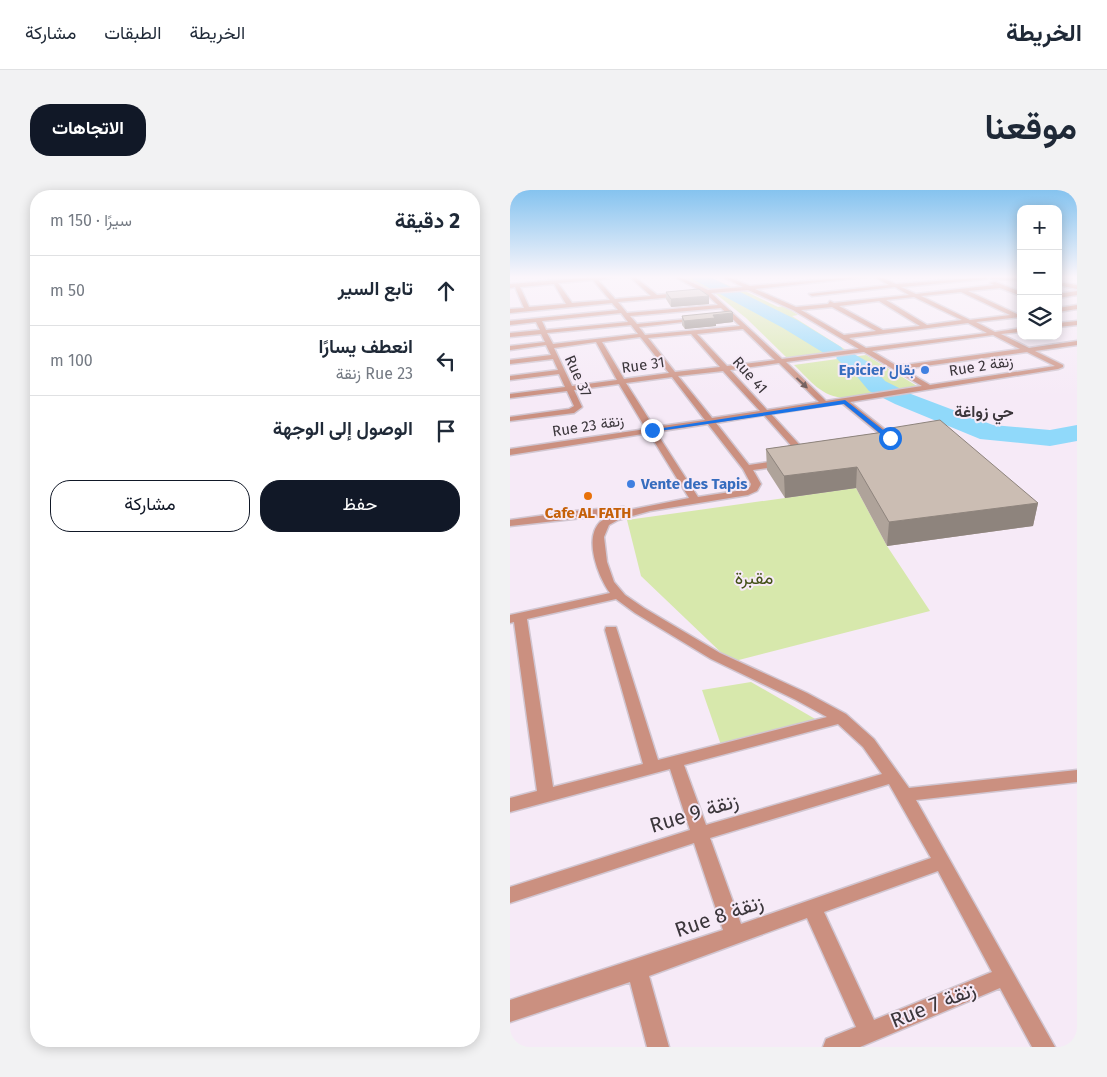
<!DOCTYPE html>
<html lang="ar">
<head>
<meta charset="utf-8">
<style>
	:root { --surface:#fff; --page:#f2f2f3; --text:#1f2937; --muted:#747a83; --line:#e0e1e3; --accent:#111827 }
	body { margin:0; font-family:"Fira Sans",Vazirmatn,sans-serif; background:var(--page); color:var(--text); direction:rtl }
	.controls { position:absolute; right:15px; top:15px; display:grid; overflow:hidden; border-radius:10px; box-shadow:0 2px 12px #0003 }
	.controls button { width:45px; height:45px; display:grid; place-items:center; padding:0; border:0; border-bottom:1px solid var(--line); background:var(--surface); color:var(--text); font:25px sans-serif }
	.stop { position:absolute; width:15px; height:15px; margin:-11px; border:4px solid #1a73e8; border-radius:50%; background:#fff }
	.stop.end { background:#1a73e8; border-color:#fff; box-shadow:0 1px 5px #0008 }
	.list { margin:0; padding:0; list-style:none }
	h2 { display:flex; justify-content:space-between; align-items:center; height:65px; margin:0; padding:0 20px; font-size:21px }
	h2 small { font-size:16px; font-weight:400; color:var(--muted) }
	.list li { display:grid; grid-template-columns:32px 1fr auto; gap:15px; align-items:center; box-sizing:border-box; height:70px; padding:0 20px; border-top:1px solid var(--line) }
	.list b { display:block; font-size:19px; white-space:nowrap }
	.list p { margin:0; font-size:16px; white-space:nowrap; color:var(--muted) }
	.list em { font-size:16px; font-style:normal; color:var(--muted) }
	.actions { display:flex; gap:10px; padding:15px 20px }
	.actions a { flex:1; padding:11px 0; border:1px solid var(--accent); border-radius:20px; text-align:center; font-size:18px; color:var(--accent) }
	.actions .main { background:var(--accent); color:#fff }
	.icon { flex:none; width:28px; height:28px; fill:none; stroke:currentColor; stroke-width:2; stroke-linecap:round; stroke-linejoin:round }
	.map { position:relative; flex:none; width:567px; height:857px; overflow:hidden; direction:ltr; border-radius:20px }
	header { display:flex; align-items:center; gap:30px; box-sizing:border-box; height:70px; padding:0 25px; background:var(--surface); border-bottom:1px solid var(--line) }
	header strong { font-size:24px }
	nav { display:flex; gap:28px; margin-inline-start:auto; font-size:18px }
	.intro { display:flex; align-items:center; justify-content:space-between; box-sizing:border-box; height:120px; padding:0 30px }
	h1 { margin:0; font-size:35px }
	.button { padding:12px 22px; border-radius:20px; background:var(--accent); color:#fff; font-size:18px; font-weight:700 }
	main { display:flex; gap:30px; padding:0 30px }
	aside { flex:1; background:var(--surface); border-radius:20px; box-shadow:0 2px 12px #0003 }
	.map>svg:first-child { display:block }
	.green { fill:#d7e8ac }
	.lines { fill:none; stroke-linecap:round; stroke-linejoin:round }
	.river { fill:#90d9fa; fill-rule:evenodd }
	.minor-casing { stroke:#d1c6d1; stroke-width:3 }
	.minor { fill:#cb9080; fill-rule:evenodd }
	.wall { fill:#afa39a }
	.shaded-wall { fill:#8e847d }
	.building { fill:#cbbdb3; stroke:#8e847d }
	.oneway { fill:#665150 }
	.route { fill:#1a73e8 }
	.shop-dot { fill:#3f7fe0; stroke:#f6eaf7; stroke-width:2 }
	.food-dot { fill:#e8710a; stroke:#f6eaf7; stroke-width:2 }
	.labels { text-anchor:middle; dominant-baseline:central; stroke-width:4; stroke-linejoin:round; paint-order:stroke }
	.far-street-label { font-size:15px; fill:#3b363b; stroke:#f6eaf7 }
	.far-shop-label { font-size:15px; font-weight:bold; fill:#366cbe; stroke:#f6eaf7; text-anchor:end }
	.far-food-label { font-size:15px; font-weight:bold; fill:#c56008; stroke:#f6eaf7 }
	.far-neighbourhood-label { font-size:16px; font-weight:bold; fill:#3b363b; stroke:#f6eaf7 }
	.park-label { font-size:18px; fill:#445118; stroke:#f6eaf7 }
	.near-street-label { font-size:21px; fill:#3b363b; stroke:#f6eaf7 }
</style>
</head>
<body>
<header>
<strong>الخريطة</strong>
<nav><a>الخريطة</a><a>الطبقات</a><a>مشاركة</a></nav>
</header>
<div class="intro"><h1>موقعنا</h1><a class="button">الاتجاهات</a></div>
<main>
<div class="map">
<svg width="567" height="857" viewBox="0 0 567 857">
	<rect width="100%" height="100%" fill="#f6eaf7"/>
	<g class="green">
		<path d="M174 87H199L222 97 198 100Z"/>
		<path d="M233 100 268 117 274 116 288 125 282 126 336 160 277 168 236 128 206 104Z"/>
		<path d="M356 165 407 196 336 208C311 207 301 191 284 175Z"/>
		<path d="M346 298 377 356 420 421 221 472 131 386 117 330Z"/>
		<path d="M241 492 307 530 211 555 192 500Z"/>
	</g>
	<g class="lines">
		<path class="river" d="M182 87H200L287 130 331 157 334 161 333 163 344 164 360 173 375 191 401 204 483 235 540 240 567 235V251L540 256 470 249 385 214 359 201 344 183 330 172 326 168 328 166 317 165 273 138 184 90Z"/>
		<g class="minor-casing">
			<g id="minor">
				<path d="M84 87H105L88 90 105 109 141 106 120 87H125L147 105 191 101 165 87H170L198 100 233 97 213 87H218L240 96 342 87H356L245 99 286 117 318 114 320 111 324 113 399 105 385 97 302 106 299 104 379 95 365 87H370L386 94 478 87 476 89 391 97 406 104 484 95 480 93 485 92 511 102V106L490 98 458 101 507 124 511 123V127L466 132 485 142 511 138V142L491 144 519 158 567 151V155L525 161 553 175V177L548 179 340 212 383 246 384 254 380 257 376 254V249L332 213 261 224 299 265V269H293L254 225 206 233 239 275 272 270 277 273 272 276 243 280 251 294 247 301 238 305 140 321 108 330 99 335 94 347 97 372 104 392 115 405 134 418 210 463 297 503 336 524 364 549 399 598 567 580V592L406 610 545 857H522L490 798 350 857H313L316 849 346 837 297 728 139 786 159 857H137L120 792 0 832V810L213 740 184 653 0 713V697L180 640 160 579 0 622V608L27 601 4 432 0 433V425L100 403C89 388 73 349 90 332 95 328 102 325 108 324L0 336V330L65 321 114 317 119 320 179 308 139 243 0 265V259L136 239 109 194 64 200 72 217 64 223 0 231V227L59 219 64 216 57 201 0 208V204L55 197 49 184 0 190V186L48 180 43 169 0 174V170L41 165 36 155 0 160V156L35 152 31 144 0 147V143L30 140 26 132 0 135V131L108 120 102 113 0 123V119L14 118 5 97 0 98V94ZM83 90 100 110 62 113 48 93ZM44 94 56 114 19 117 10 97ZM238 100 283 120 349 159 272 169 201 103ZM451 102 500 125 460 130 411 106ZM196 104 208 115 117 123 108 112ZM404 107 452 130 417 135 376 110ZM369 111 410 136 373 140 329 116ZM322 117 366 141 334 145 291 120ZM211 118 230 136 135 145 129 137 191 130 188 128 127 134 120 126ZM111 123 118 132 36 140 32 131ZM458 133 477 143 356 158 339 148ZM121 135 128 144 43 154 37 143ZM233 139 265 170 217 176 187 144ZM181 144 210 177 165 182 138 148ZM483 145 510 159 387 176 362 161ZM130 147 132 149 159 183 114 189 92 152ZM86 152 107 190 62 196 44 158ZM354 162 412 196 316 211 276 172ZM517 162 545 176 420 195 393 179ZM269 173 309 212 257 220 220 180ZM213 181 250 221 202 228 168 186ZM162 187 195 230 144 237 116 193ZM198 234 233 279 241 294 240 297 233 300 188 307 146 242ZM106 409 125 423 201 469 286 510 317 527 148 570 107 440 106 437H96L95 440 133 574 43 597 17 429ZM328 534 353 557 372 584 196 635 174 575ZM379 594 421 668 231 734 200 648ZM428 681 482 782 364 830 314 722Z"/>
				<path d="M479 87H511V90L482 89Z"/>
				<path d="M548 92 567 95V99L548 95Z"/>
				<path d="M567 101V105L548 108V104Z"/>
				<path d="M567 115V119L548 122V118Z"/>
				<path d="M567 131V135L548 137V133Z"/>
			</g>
		</g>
		<use href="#minor" class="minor"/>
	</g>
	<g class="wall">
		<path d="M156 102 199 106V114L161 117 156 109Z"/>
		<path d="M172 126 223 132 206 134V136L175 139 172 135Z"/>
		<path d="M374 242 528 313 523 336 377 356 346 298 275 308 257 280 256 259Z"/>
	</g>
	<g class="shaded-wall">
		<path d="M199 106V114L161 117V109Z"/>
		<path d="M223 123V132L206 134V136L175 139 174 131 203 125Z"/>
		<path d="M347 277 346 298 275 308 274 286Z"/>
		<path d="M528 313 523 336 377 356 379 332Z"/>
	</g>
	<g class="building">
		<path d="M189 99 199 106 161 109 156 102Z"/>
		<path d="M221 121 223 123 203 125 205 128 174 131 172 126Z"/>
		<path d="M430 230 528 313 379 332 347 277 274 286 256 259 374 242 381 238Z"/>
	</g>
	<defs><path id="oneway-solid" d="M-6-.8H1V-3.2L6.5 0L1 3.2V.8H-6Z" transform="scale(1.25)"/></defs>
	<use class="oneway" href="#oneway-solid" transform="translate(292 193) rotate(43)"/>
	<linearGradient id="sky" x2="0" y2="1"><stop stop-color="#85c3ef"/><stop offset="0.42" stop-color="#fbf6fb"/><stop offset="1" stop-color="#fbf6fb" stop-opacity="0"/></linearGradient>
	<rect width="567" height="207" fill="url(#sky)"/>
	<path class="route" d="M335 210 382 247V250H378L334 214 142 242 140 240Z"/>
	<g class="shop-dot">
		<circle cx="415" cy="180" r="5"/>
		<circle cx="121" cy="294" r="5"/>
	</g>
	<circle class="food-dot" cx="78" cy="306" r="5"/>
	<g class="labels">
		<g class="far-street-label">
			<text transform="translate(133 175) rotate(-8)">Rue 31</text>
			<text transform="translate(471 176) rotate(-9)">Rue 2 زنقة</text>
			<text transform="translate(240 185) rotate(48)">Rue 41</text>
			<text transform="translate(68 186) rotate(66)">Rue 37</text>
			<text transform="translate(78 236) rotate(-9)">Rue 23 زنقة</text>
		</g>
		<g class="far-shop-label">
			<text x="405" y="180">Epicier بقال</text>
			<text x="131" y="294" text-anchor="start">Vente des Tapis</text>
		</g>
		<g class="far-food-label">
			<text x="78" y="323">Cafe AL FATH</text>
		</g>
		<g class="far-neighbourhood-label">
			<text x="474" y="221">حي زواغة</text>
		</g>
		<g class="park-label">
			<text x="244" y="388">مقبرة</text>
		</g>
		<g class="near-street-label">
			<text transform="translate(184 623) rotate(-17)">Rue 9 زنقة</text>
			<text transform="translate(209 726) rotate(-19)">Rue 8 زنقة</text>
			<text transform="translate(423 815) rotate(-22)">Rue 7 زنقة</text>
		</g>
	</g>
</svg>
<div class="controls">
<button>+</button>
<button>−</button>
<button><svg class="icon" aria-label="layers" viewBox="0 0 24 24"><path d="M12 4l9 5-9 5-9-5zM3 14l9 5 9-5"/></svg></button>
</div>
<div class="stop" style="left:380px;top:248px"></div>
<div class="stop end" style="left:142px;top:240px"></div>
</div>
<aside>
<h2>2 دقيقة<small>سيرًا · 150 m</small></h2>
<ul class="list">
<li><svg class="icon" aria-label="ahead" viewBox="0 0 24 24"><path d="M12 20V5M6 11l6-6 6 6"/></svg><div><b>تابع السير</b></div><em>50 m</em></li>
<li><svg class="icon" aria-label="left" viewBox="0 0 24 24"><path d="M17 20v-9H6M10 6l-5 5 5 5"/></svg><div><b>انعطف يسارًا</b><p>Rue 23 زنقة</p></div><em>100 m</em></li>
<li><svg class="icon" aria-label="arrive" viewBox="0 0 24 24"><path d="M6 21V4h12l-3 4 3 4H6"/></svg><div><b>الوصول إلى الوجهة</b></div></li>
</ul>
<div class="actions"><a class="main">حفظ</a><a>مشاركة</a></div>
</aside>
</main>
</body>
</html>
